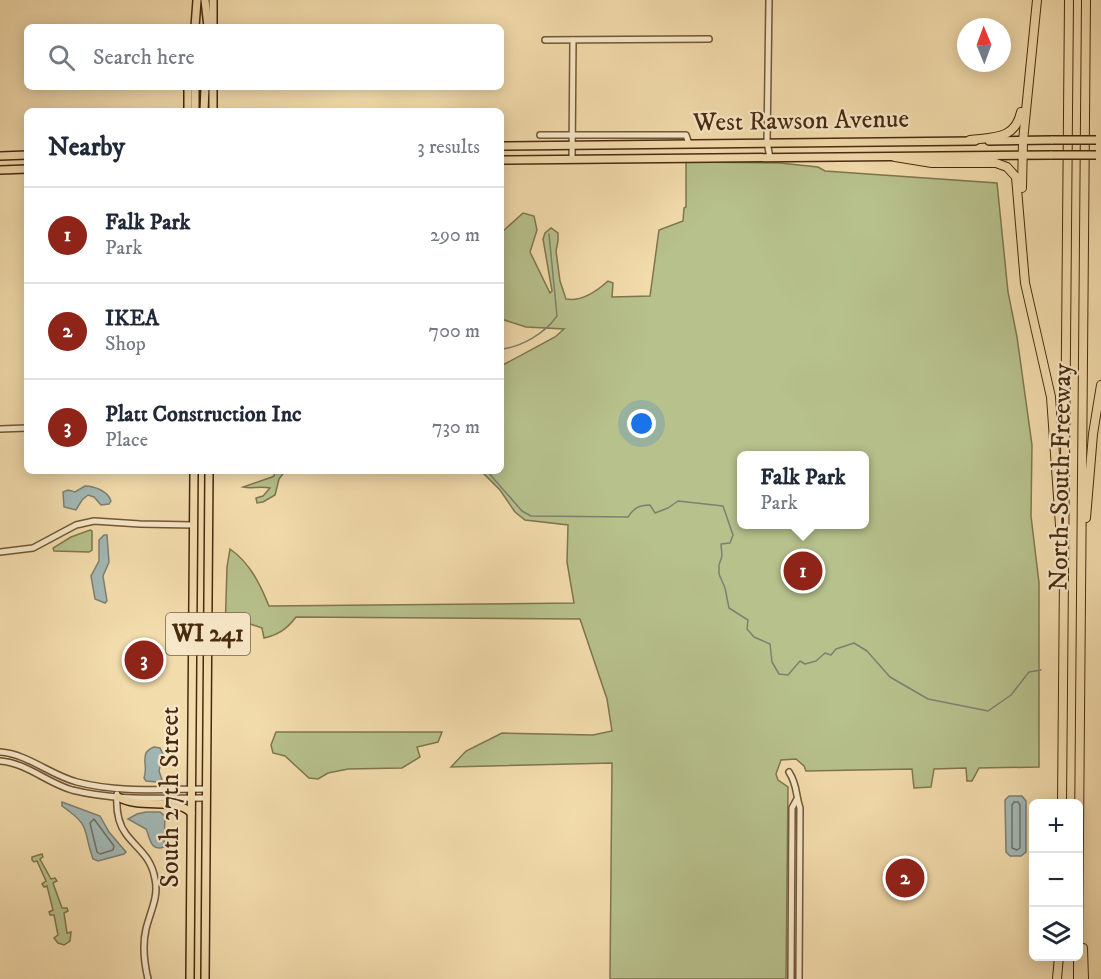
<!DOCTYPE html>
<html lang="en">
<head>
<meta charset="utf-8">
<style>
	:root { --surface:#fff; --page:#f2f2f3; --text:#1f2937; --muted:#747a83; --line:#e0e1e3; --accent:#8f2418 }
	body { margin:0; font-family:"IM FELL DW Pica",serif; background:var(--page); color:var(--text) }
	.controls { position:absolute; right:18px; bottom:18px; display:grid; overflow:hidden; border-radius:9px; box-shadow:0 3px 15px #0003 }
	.controls button { width:54px; height:54px; display:grid; place-items:center; padding:0; border:0; border-bottom:2px solid var(--line); background:var(--surface); color:var(--text); font:30px sans-serif }
	.compass { position:absolute; left:957px; top:18px; width:54px; height:54px; border-radius:50%; background:var(--surface); box-shadow:0 3px 15px #0003; rotate:359deg }
	.you { position:absolute; left:642px; top:424px; width:21px; height:21px; margin:-15px; border:4px solid #fff; border-radius:50%; background:#1a73e8; box-shadow:0 0 0 9px #1a73e833 }
	.badge { display:grid; place-items:center; width:39px; height:39px; border-radius:50%; background:var(--accent); color:#fff; font-size:20px; font-weight:700 }
	.pin { position:absolute; translate:-50% -50%; border:3px solid #fff; box-shadow:0 2px 6px #0006 }
	.popup { position:absolute; left:737px; top:451px; width:132px; height:78px; box-sizing:border-box; display:grid; place-content:center; border-radius:9px; background:var(--surface); filter:drop-shadow(0 2px 4px #0005); font-size:20px; white-space:nowrap; color:var(--muted) }
	.popup b { font-size:22px; color:var(--text) }
	.popup::after { content:''; position:absolute; left:50%; top:100%; margin-left:-12px; border:12px solid transparent; border-top-color:var(--surface) }
	.list { margin:0; padding:0; list-style:none }
	h2 { display:flex; justify-content:space-between; align-items:center; height:78px; margin:0; padding:0 24px; font-size:26px }
	h2 small { font-size:20px; font-weight:400; color:var(--muted) }
	.list li { display:grid; grid-template-columns:39px 1fr auto; gap:18px; align-items:center; box-sizing:border-box; height:96px; padding:0 24px; border-top:2px solid var(--line) }
	.list b { display:block; font-size:22px; white-space:nowrap }
	.list p { margin:0; font-size:20px; white-space:nowrap; color:var(--muted) }
	.list em { font-size:20px; font-style:normal; color:var(--muted) }
	.icon { flex:none; width:33px; height:33px; fill:none; stroke:currentColor; stroke-width:2; stroke-linecap:round; stroke-linejoin:round }
	.map { position:relative; flex:none; width:1101px; height:979px; overflow:hidden }
	.search { position:absolute; background:var(--surface); box-shadow:0 3px 15px #0003; left:24px; top:24px; width:480px; height:66px; display:flex; align-items:center; gap:15px; box-sizing:border-box; padding:0 21px; border-radius:9px; color:var(--muted); font-size:22px }
	.panel { position:absolute; background:var(--surface); box-shadow:0 3px 15px #0003; left:24px; top:108px; width:480px; height:366px; border-radius:9px }
	.map>svg:first-child { display:block }
	.green { fill:#b7c18c; stroke:#7f754e; stroke-width:1.5; fill-rule:evenodd }
	.water { fill:#a2b8b6; stroke:#7e7f73; stroke-width:1.5 }
	.lines { fill:none; stroke-linecap:round; stroke-linejoin:round }
	.shore { stroke:#747062; stroke-width:1.5 }
	.stream { stroke:#7e7f73; stroke-width:1.5 }
	.minor-casing { stroke:#725636; stroke-width:8 }
	.major-casing { stroke:#47290f; stroke-width:10 }
	.highway-casing { stroke:#47290f; stroke-width:10 }
	.minor { stroke:#f7e8c9; stroke-width:5 }
	.major { stroke:#f3dcac; stroke-width:7 }
	.highway { stroke:#f3dcac; stroke-width:8 }
	.major-bridge-casing { stroke:#47290f; stroke-width:10; stroke-linecap:butt }
	.major-bridge { stroke:#f3dcac; stroke-width:7 }
	.labels { text-anchor:middle; dominant-baseline:central; stroke-width:4.5; stroke-linejoin:round; paint-order:stroke }
	.shield { fill:#f7e8c9; stroke:#7c6247; stroke-width:1.5 }
	.shield-label { font-size:24px; font-weight:bold; fill:#47290f }
	.street-label { font-size:26px; fill:#47290f; stroke:#f7e8c9 }
</style>
</head>
<body>
<div class="map">
<svg width="1101" height="979" viewBox="0 0 1101 979">
	<rect width="100%" height="100%" fill="#f3dcac"/>
	<filter id="stains"><feTurbulence type="fractalNoise" baseFrequency=".00333" numOctaves="4"/><feColorMatrix values="0 0 0 0 .2 0 0 0 0 .09 0 0 0 0 .02 0 0 0 .5 -.17"/></filter>
	<radialGradient id="worn" r=".72"><stop offset=".6" stop-color="#630" stop-opacity="0"/><stop offset="1" stop-color="#630" stop-opacity=".3"/></radialGradient>
	<g class="green">
		<path d="M686 162 780 163 818 167 825 171 997 183 1008 292 1017 337 1032 445 1031 516 1039 583V767L979 768 972 781H967L966 768 934 769 931 787 914 788 912 769 806 771 804 766 796 759 781 760 776 774 778 780 788 787 786 979H610L612 763 451 767 466 751 502 733 593 735 612 731 607 699 580 619 296 617C287 629 278 635 264 638L262 628 250 624 246 631 236 635 225 633 227 567 230 549C250 563 260 584 269 606L574 603 567 562 568 525 525 520 515 512 500 490 481 471H501V366L555 337 564 329 526 327 501 319V233L523 213 534 216 537 230 530 252 550 293 552 291 543 239 545 233 551 228 558 233V241L556 251 560 281 566 299C582 302 597 291 608 281L613 283 612 297 650 296 659 230 683 221 684 208 686 207ZM742 456H864V524H742Z"/>
		<path d="M275 471H285L279 479 275 495 263 502 257 503 256 498 263 496 270 488C260 486 252 489 243 487L272 477 274 476Z"/>
		<path d="M90 530 92 531V550L89 552 54 551 53 548 71 537Z"/>
		<path d="M276 732H442L438 742 417 747 420 757 402 768 348 769 328 773 318 779 309 778 285 756 273 753 271 745Z"/>
		<path d="M42 854 43 857 40 859 51 879 55 878 57 881 53 883 62 908H67L68 911 64 913 67 933 71 932 70 941 64 945 58 943 54 938 58 935 54 915H50L49 912 53 910 47 886 44 887 42 884 46 881 37 861 34 862 32 860V857Z"/>
	</g>
	<g class="water">
		<path d="M85 486C94 486 108 491 111 501L109 504 101 505 94 497 88 495 82 500 76 510 64 507 63 492 68 490 75 492Z"/>
		<path d="M104 535H107L109 562 103 576 107 601 105 603 95 599 91 576 99 561V540Z"/>
		<path d="M154 747 160 748 163 754 159 771 162 780 157 782 146 781 144 778C149 765 138 753 154 747Z"/>
		<path d="M1009 796H1022L1026 801V852L1021 856H1010L1006 852 1005 800Z"/>
		<path d="M62 802 100 816 109 832 126 852 124 854 98 861 93 859C82 828 92 827 62 806Z"/>
		<path d="M146 812H160L165 816 164 847C150 852 150 837 146 829L128 819 137 814Z"/>
	</g>
	<g class="lines">
		<g class="shore">
			<path d="M1014 802H1018L1020 805V848L1017 850 1012 848V805Z"/>
			<path d="M94 819 114 846 113 850 100 854 97 852 90 823Z"/>
		</g>
		<g class="stream">
			<path d="M501 349C522 347 545 333 557 316L549 234"/>
			<path d="M487 471 522 511 531 516 628 517C634 508 639 505 650 505L655 513 668 508 678 501 723 506 733 535 730 543 721 544 722 556 719 565V574L725 588 729 608 748 620 747 629 754 637 770 644 772 662 779 674 788 675 800 661 805 664 816 661 825 653 831 655 836 649 854 643 867 651 890 677 928 699 988 711 1011 695 1029 672 1041 670"/>
		</g>
		<g class="minor-casing">
			<g id="minor">
				<path d="M769 0 767 142 770 158"/>
				<path d="M545 40 709 39"/>
				<path d="M540 135H686L689 144"/>
				<path d="M572 159 573 40"/>
				<path d="M0 429 27 428"/>
				<path d="M0 552 33 548 76 525 94 521 140 524 193 525"/>
				<path d="M0 752C28 754 50 775 77 782 119 793 163 789 207 789"/>
				<path d="M0 761C27 763 47 783 72 790 116 801 162 798 206 798"/>
				<path d="M789 772C798 786 795 794 800 808L799 979"/>
				<path d="M117 794C116 808 117 822 126 834 138 850 151 856 155 879 159 897 150 912 146 929 142 946 144 962 148 979"/>
				<path d="M791 979 792 808 797 799"/>
			</g>
		</g>
		<g class="major-casing">
			<g id="major">
				<path d="M205 0 208 27"/>
				<path d="M213 0V27"/>
				<path d="M195 27 197 0"/>
				<path d="M213 87V111"/>
				<path d="M188 111V87"/>
				<path d="M195 111V87"/>
				<path d="M204 111 205 87"/>
				<path d="M989 141 1053 140"/>
				<path d="M501 146 975 141"/>
				<path d="M0 156 27 155"/>
				<path d="M501 160 1052 155"/>
				<path d="M0 170 27 169"/>
				<path d="M118 797C140 810 177 797 191 813"/>
				<path d="M190 979 194 471"/>
				<path d="M205 979 209 471"/>
			</g>
		</g>
		<g class="highway-casing">
			<g id="highway">
				<path d="M970 140C993 137 1015 140 1021 112"/>
				<path d="M895 157 932 163H996L1007 167 1016 177 1025 283 1051 397 1061 540"/>
				<path d="M1022 188 1023 141 1037 0"/>
				<path d="M1086 518 1093 434 1101 385"/>
				<path d="M1062 804 1069 0"/>
				<path d="M1083 948 1084 979"/>
				<path d="M1078 955 1086 0"/>
				<path d="M1057 979 1059 956"/>
				<path d="M1078 979V957"/>
			</g>
		</g>
		<use href="#minor" class="minor"/>
		<use href="#major" class="major"/>
		<use href="#highway" class="highway"/>
		<g class="major-bridge-casing">
			<g id="major-bridge">
				<path d="M1053 140H1096"/>
				<path d="M1052 155H1096"/>
			</g>
		</g>
		<use href="#major-bridge" class="major-bridge"/>
	</g>
	<g class="labels">
		<rect class="shield" x="166" y="613" width="84" height="42" rx="4.5"/>
		<g class="shield-label">
			<text x="208" y="634">WI 241</text>
		</g>
		<g class="street-label">
			<text transform="translate(801 121) rotate(-1)">West Rawson Avenue</text>
			<text transform="translate(1061 477) rotate(-89)">North-South Freeway</text>
			<text transform="translate(170 797) rotate(-90)">South 27th Street</text>
		</g>
	</g>
	<rect width="100%" height="100%" filter="url(#stains)"/>
	<rect width="100%" height="100%" fill="url(#worn)"/>
</svg>
<div class="controls">
<button>+</button>
<button>−</button>
<button><svg class="icon" aria-label="layers" viewBox="0 0 24 24"><path d="M12 4l9 5-9 5-9-5zM3 14l9 5 9-5"/></svg></button>
</div>
<svg class="compass" viewBox="-18 -18 36 36"><path d="M0-13l5 13h-10z" fill="#e53935"/><path d="M0 13l5-13h-10z" fill="#747a83"/></svg>
<div class="you"></div>
<div class="pin badge" style="left:803px;top:571px">1</div>
<div class="popup"><b>Falk Park</b>Park</div>
<div class="pin badge" style="left:905px;top:878px">2</div>
<div class="pin badge" style="left:144px;top:660px">3</div>
<div class="search"><svg class="icon" aria-label="search" viewBox="0 0 24 24"><circle cx="10" cy="10" r="6"/><path d="M15 15l6 6"/></svg>Search here</div>
<section class="panel">
<h2>Nearby<small>3 results</small></h2>
<ul class="list">
<li><span class="badge">1</span><div><b>Falk Park</b><p>Park</p></div><em>290 m</em></li>
<li><span class="badge">2</span><div><b>IKEA</b><p>Shop</p></div><em>700 m</em></li>
<li><span class="badge">3</span><div><b>Platt Construction Inc</b><p>Place</p></div><em>730 m</em></li>
</ul>
</section>
</div>
</body>
</html>
